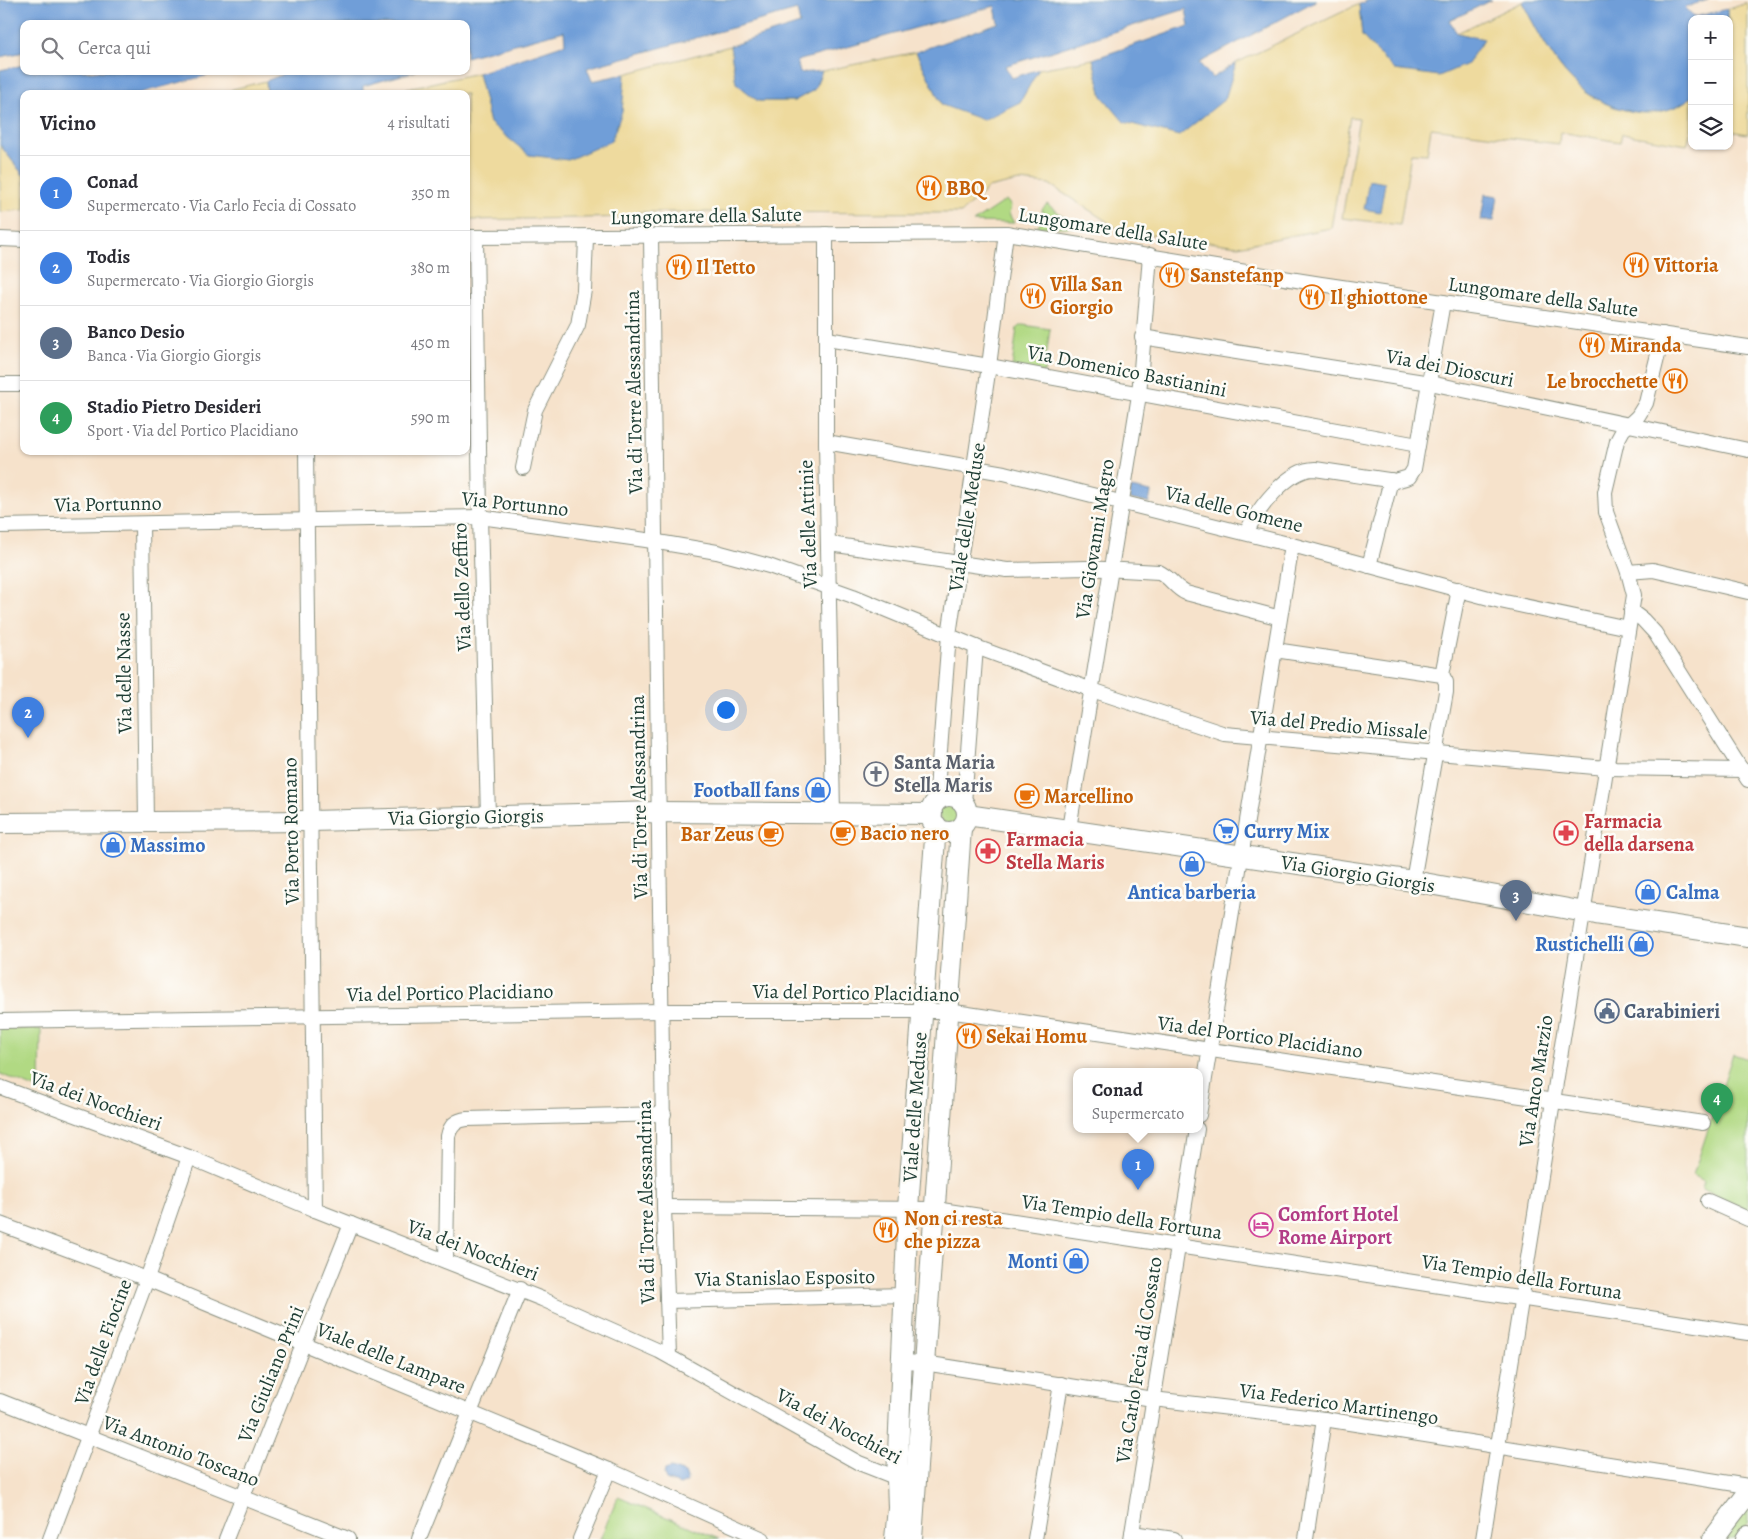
<!DOCTYPE html>
<html lang="it">
<head>
<meta charset="utf-8">
<style>
	:root { --surface:#fff; --page:#f7f7f7; --text:#2b2b33; --muted:#7c7c81; --line:#e1e1e2; --accent:#d1495b }
	body { margin:0; font-family:Alegreya,serif; background:var(--page); color:var(--text) }
	.controls { position:absolute; right:15px; top:15px; display:grid; overflow:hidden; border-radius:10px; box-shadow:0 1px 4px #0004 }
	.controls button { width:45px; height:45px; display:grid; place-items:center; padding:0; border:0; border-bottom:1px solid var(--line); background:var(--surface); color:var(--text); font:25px sans-serif }
	.you { position:absolute; left:725px; top:709px; width:18px; height:18px; margin:-12px; border:4px solid #fff; border-radius:50%; background:#1a73e8; box-shadow:0 0 0 8px #1a73e833 }
	.badge { display:grid; place-items:center; width:32px; height:32px; border-radius:50%; background:var(--accent); color:#fff; font-size:16px; font-weight:700 }
	.pin { position:absolute; translate:-50% -41px; filter:drop-shadow(0 1px 2px #0008) }
	.pin::after { content:''; position:absolute; top:26px; width:18px; height:15px; background:inherit; clip-path:polygon(0 0,100% 0,50% 100%) }
	.popup { position:absolute; left:1073px; top:1068px; width:130px; height:65px; box-sizing:border-box; display:grid; place-content:center; border-radius:10px; background:var(--surface); filter:drop-shadow(0 1px 4px #0005); font-size:16px; white-space:nowrap; color:var(--muted) }
	.popup b { font-size:19px; color:var(--text) }
	.popup::after { content:''; position:absolute; left:50%; top:100%; margin-left:-10px; border:10px solid transparent; border-top-color:var(--surface) }
	.list { margin:0; padding:0; list-style:none }
	h2 { display:flex; justify-content:space-between; align-items:center; height:65px; margin:0; padding:0 20px; font-size:21px }
	h2 small { font-size:16px; font-weight:400; color:var(--muted) }
	.list li { display:grid; grid-template-columns:32px 1fr auto; gap:15px; align-items:center; box-sizing:border-box; height:75px; padding:0 20px; border-top:1px solid var(--line) }
	.list b { display:block; font-size:19px; white-space:nowrap }
	.list p { margin:0; font-size:16px; white-space:nowrap; color:var(--muted) }
	.list em { font-size:16px; font-style:normal; color:var(--muted) }
	.icon { flex:none; width:28px; height:28px; fill:none; stroke:currentColor; stroke-width:2; stroke-linecap:round; stroke-linejoin:round }
	.map { position:relative; flex:none; width:1748px; height:1539px; overflow:hidden }
	.search { position:absolute; background:var(--surface); box-shadow:0 1px 4px #0004; left:20px; top:20px; width:450px; height:55px; display:flex; align-items:center; gap:12px; box-sizing:border-box; padding:0 18px; border-radius:10px; color:var(--muted); font-size:19px }
	.panel { position:absolute; background:var(--surface); box-shadow:0 1px 4px #0004; left:20px; top:90px; width:450px; height:365px; border-radius:10px }
	.map>svg:first-child { display:block }
	.green { fill:#b1d983; stroke:#688b5c }
	.sand { fill:#eeda9e; stroke:#868c69 }
	.water { fill:#6f9ed8; stroke:#476e86 }
	.pier { fill:#f6e2cb }
	.lines { fill:none; stroke-linecap:round; stroke-linejoin:round }
	.street-casing { stroke:#8a9080; stroke-width:16 }
	.secondary-casing { stroke:#8a9080; stroke-width:22 }
	.street { stroke:#fff; stroke-width:14 }
	.secondary { stroke:#fff; stroke-width:20 }
	.labels { text-anchor:middle; dominant-baseline:central; stroke-width:5; stroke-linejoin:round; paint-order:stroke }
	.food-label { font-size:20px; font-weight:bold; fill:#c56008; stroke:#fdfcf7; text-anchor:start }
	.street-label { font-size:20px; fill:#1f3d34; stroke:#fdfcf7 }
	.worship-label { font-size:20px; font-weight:bold; fill:#5b616d; stroke:#fdfcf7; text-anchor:start }
	.shop-label { font-size:20px; font-weight:bold; fill:#366cbe; stroke:#fdfcf7; text-anchor:end }
	.health-label { font-size:20px; font-weight:bold; fill:#be3a42; stroke:#fdfcf7; text-anchor:start }
	.service-label { font-size:20px; font-weight:bold; fill:#4e5e75; stroke:#fdfcf7; text-anchor:start }
	.hotel-label { font-size:20px; font-weight:bold; fill:#b23c85; stroke:#fdfcf7; text-anchor:start }
</style>
</head>
<body>
<div class="map">
<svg width="1748" height="1539" viewBox="0 0 1748 1539">
	<rect width="100%" height="100%" fill="#fdfcf7"/>
	<filter id="ink" filterUnits="userSpaceOnUse"><feTurbulence type="fractalNoise" baseFrequency=".02" numOctaves="2"/><feDisplacementMap in="SourceGraphic" scale="10" xChannelSelector="R" yChannelSelector="G"/><feConvolveMatrix kernelMatrix="1 2 1 2 8 2 1 2 1" color-interpolation-filters="sRGB"/></filter>
	<filter id="wash" filterUnits="userSpaceOnUse"><feTurbulence type="fractalNoise" baseFrequency=".0096" numOctaves="4" result="noise"/><feDisplacementMap in="SourceGraphic" scale="20" xChannelSelector="R" yChannelSelector="G"/><feGaussianBlur stdDeviation="1.12" result="paint"/><feColorMatrix in="noise" values="0 0 0 0 0 0 0 0 0 0 0 0 0 0 0 0 0 1.4 0 .05"/><feComposite in="paint" operator="in"/></filter>
	<g filter="url(#wash)">
		<rect width="100%" height="100%" fill="#f6e2cb"/>
		<g class="green">
			<path d="M1006 200 1011 206 1009 214 1014 223 973 222Z"/>
			<path d="M1047 204 1078 227H1037L1043 218 1042 209Z"/>
			<path d="M1023 325 1050 329 1044 373 1012 367 1017 328Z"/>
			<circle cx="950" cy="813" r="11"/>
			<path d="M0 1028 41 1029 40 1090 0 1074Z"/>
			<path d="M1733 1054 1748 1059V1210L1702 1189 1704 1181 1693 1175Z"/>
			<path d="M618 1497 719 1539H600Z"/>
			<path d="M1748 1509V1522L1735 1539H1724Z"/>
		</g>
		<g class="sand">
			<path d="M1522 2C1550 54 1571 102 1635 112 1654 115 1677 110 1692 96V127L1687 145 1622 134 1620 142 1560 132 1559 144 1431 128 1427 154 1411 153 1400 225 1342 218 1359 118 1350 117 1331 228 1238 246 1120 230 1049 184 1019 181 988 188 961 213 650 212H638L637 217 466 220V94H407L408 88 478 73 490 123 622 112 625 74 730 46 736 83 758 101H794L814 90 822 71 916 52 942 105 1020 102 1039 69 1093 59 1102 96 1225 99 1236 63 1359 4 1362 36 1483 39 1457 33Z"/>
			<path d="M1748 3V134L1729 131V19H1727V9Z"/>
			<path d="M266 81 267 94H226L233 89Z"/>
			<path d="M0 145 24 176V210L0 212Z"/>
		</g>
		<g class="water">
			<path d="M0 0H1317L1199 63 1212 78 1236 63 1225 99 1179 136 1124 122 1102 96 1093 59 1189 26 1186 9 1005 66 1012 78 1039 69 1020 102 983 120 942 105 916 52 998 23 995 6 797 61 800 73 822 71 814 90 794 101H758L736 83 730 46 800 24 797 10 587 68 592 81 625 74 622 112 611 141 568 160 529 155 490 123 478 73 565 44 564 31 466 57V24H24V52L0 57Z"/>
			<path d="M1369 0H1492L1449 21 1457 33 1484 39 1467 64 1439 76 1394 70 1362 36 1359 4Z"/>
			<path d="M1527 0H1708L1685 7 1694 17 1727 9V19H1692V96C1677 110 1654 115 1635 112 1571 101 1550 54 1522 2Z"/>
			<path d="M24 65V71H225L137 94H24V176L0 145V70Z"/>
			<path d="M291 71H416L363 86V94H267L266 81Z"/>
			<path d="M1369 180 1385 183 1380 212 1364 209Z"/>
			<path d="M1485 194 1498 196 1494 221 1481 220Z"/>
			<path d="M1131 488 1151 492 1149 503 1129 499Z"/>
			<path d="M671 1468 685 1473 687 1478 686 1482 680 1485 666 1480 664 1475 665 1470Z"/>
		</g>
		<path class="pier" d="M227 71 226 74 147 94H137Z"/>
	</g>
	<g filter="url(#ink)">
		<g class="lines">
			<g class="street-casing">
				<g id="street">
					<path d="M826 234V442L833 813"/>
					<path d="M466 237 1006 233 1321 284 1748 347"/>
					<path d="M476 237 480 517 488 816"/>
					<path d="M651 237 664 1207 669 1356"/>
					<path d="M0 239 24 240"/>
					<path d="M1142 337 1430 383 1748 450"/>
					<path d="M827 339 989 366 1418 445"/>
					<path d="M0 384H24"/>
					<path d="M826 442 1004 473 1292 545 1500 601 1628 628"/>
					<path d="M306 451 315 1210"/>
					<path d="M523 468 535 410 578 325 584 290 586 238"/>
					<path d="M142 524 146 822"/>
					<path d="M0 526 480 517 646 540 717 552 769 566 853 596 976 647 1092 690 1225 734 1606 768 1743 770"/>
					<path d="M1246 533C1257 510 1287 469 1315 469L1395 481 1409 477 1414 469 1443 302"/>
					<path d="M830 544 1007 570 1086 568 1159 572C1170 577 1175 588 1186 593L1273 616"/>
					<path d="M1369 566 1391 480"/>
					<path d="M1628 572 1653 570 1748 592"/>
					<path d="M1631 611 1643 620 1655 633 1748 780"/>
					<path d="M1275 650 1442 675 1446 682V692L1413 881"/>
					<path d="M1442 675 1459 589"/>
					<path d="M936 802 949 635 989 366 1006 233"/>
					<path d="M964 803 976 647"/>
					<path d="M1069 829 1139 395 1150 255"/>
					<path d="M0 1021 663 1011H948L1703 1123"/>
					<path d="M0 1087 189 1157 315 1210 542 1299 659 1351 859 1463 905 1481"/>
					<path d="M1199 1115 1292 545"/>
					<path d="M1708 1201 1748 1219"/>
					<path d="M664 1207 935 1209 1748 1333"/>
					<path d="M0 1224 147 1279 609 1470 763 1539"/>
					<path d="M446 1261 448 1136C450 1126 456 1120 467 1119L664 1114"/>
					<path d="M667 1301 905 1295"/>
					<path d="M902 1362 924 1363 1153 1399 1324 1419 1748 1486"/>
					<path d="M0 1401 348 1539"/>
					<path d="M1132 1533 1174 1539"/>
					<path d="M50 1539 147 1279 189 1157"/>
					<path d="M226 1539 351 1224"/>
					<path d="M419 1539 520 1289"/>
					<path d="M580 1539 609 1470"/>
					<path d="M1035 1539 1061 1384"/>
					<path d="M1131 1539 1197 1129"/>
					<path d="M1306 1539 1324 1419"/>
					<path d="M1483 1539 1634 595 1628 572 1606 512 1605 492 1617 441 1623 430 1638 416 1646 403 1663 334"/>
				</g>
			</g>
			<g class="secondary-casing">
				<g id="secondary">
					<circle cx="949" cy="814" r="18"/>
					<path d="M967 815 1413 881 1596 914 1748 937"/>
					<path d="M0 823 311 821 658 812 932 814"/>
					<path d="M895 1539 898 1508 897 1479 908 1208 936 825"/>
					<path d="M912 1539 961 828"/>
					<path d="M1713 1539 1748 1493"/>
					<path d="M1746 1539 1748 1536"/>
				</g>
			</g>
			<use href="#street" class="street"/>
			<use href="#secondary" class="secondary"/>
		</g>
	</g>
	<defs>
		<g id="restaurant-ring" transform="scale(1.25)"><circle r="9.5" fill="#fdfcf7" stroke="#e8710a" stroke-width="1.5"/><path d="M-5-6h1v4h1v-4h1v4h1v-4h1v5L-1.5 .5V6h-2V.5L-5-1ZM5-6V6H3V1.5H1.5Q1.5-4 5-6Z" fill="#e8710a"/></g>
		<g id="church-ring" transform="scale(1.25)"><circle r="9.5" fill="#fdfcf7" stroke="#6b7280" stroke-width="1.5"/><path d="M-1.2-6h2.4v3.5h3.3v2.4h-3.3V6h-2.4V-.1h-3.3v-2.4h3.3Z" fill="#6b7280"/></g>
		<g id="shop-ring" transform="scale(1.25)"><circle r="9.5" fill="#fdfcf7" stroke="#3f7fe0" stroke-width="1.5"/><path d="M-5-2.5h2.3a2.7 3.5 0 0 1 5.4 0H5L5.5 6h-11ZM-1.5-2.5h3a1.5 2.3 0 0 0-3 0Z" fill="#3f7fe0"/></g>
		<g id="cafe-ring" transform="scale(1.25)"><circle r="9.5" fill="#fdfcf7" stroke="#e8710a" stroke-width="1.5"/><path d="M-5.5-4.5H6V0H3Q3 3.5 0 3.5H-2.5Q-5.5 3.5-5.5 0ZM3-3.2v2h1.7v-2ZM-6 4.5H4V6H-6Z" fill="#e8710a"/></g>
		<g id="supermarket-ring" transform="scale(1.25)"><circle r="9.5" fill="#fdfcf7" stroke="#3f7fe0" stroke-width="1.5"/><path d="M-6-5.5h2.5l.6 2H6L4.5 2H-2.5L-4.4-4H-6ZM-1.5 3.2a1.3 1.3 0 1 0 .1 0ZM3 3.2a1.3 1.3 0 1 0 .1 0Z" fill="#3f7fe0"/></g>
		<g id="pharmacy-ring" transform="scale(1.25)"><circle r="9.5" fill="#fdfcf7" stroke="#e0444e" stroke-width="1.5"/><path d="M-2-6h4v4h4v4h-4v4h-4v-4h-4v-4h4Z" fill="#e0444e"/></g>
		<g id="civic-ring" transform="scale(1.25)"><circle r="9.5" fill="#fdfcf7" stroke="#5c6f8a" stroke-width="1.5"/><path d="M-.6-6.5H3V-4.5H.6V-3L4-1V1h2V6H-6V1h2V-1L-.6-3ZM-1.2 2.5V6h2.4V2.5Z" fill="#5c6f8a"/></g>
		<g id="hotel-ring" transform="scale(1.25)"><circle r="9.5" fill="#fdfcf7" stroke="#d1479c" stroke-width="1.5"/><path d="M-6-4.5h1.5V1H6V5H4.5V3h-9V5H-6ZM-4 0a1.8 1.8 0 1 1 3.6 0ZM.5 0V-2.5h3Q6-2.5 6 0Z" fill="#d1479c"/></g>
	</defs>
	<g fill-rule="evenodd">
		<use href="#restaurant-ring" x="929" y="188"/>
		<use href="#restaurant-ring" x="1636" y="265"/>
		<use href="#restaurant-ring" x="679" y="267"/>
		<use href="#restaurant-ring" x="1172" y="275"/>
		<use href="#restaurant-ring" x="1033" y="296"/>
		<use href="#restaurant-ring" x="1312" y="297"/>
		<use href="#restaurant-ring" x="1592" y="345"/>
		<use href="#restaurant-ring" x="1675" y="381"/>
		<use href="#church-ring" x="876" y="774"/>
		<use href="#shop-ring" x="818" y="790"/>
		<use href="#cafe-ring" x="1027" y="796"/>
		<use href="#supermarket-ring" x="1226" y="831"/>
		<use href="#cafe-ring" x="843" y="833"/>
		<use href="#pharmacy-ring" x="1566" y="833"/>
		<use href="#cafe-ring" x="771" y="834"/>
		<use href="#shop-ring" x="113" y="845"/>
		<use href="#pharmacy-ring" x="988" y="851"/>
		<use href="#shop-ring" x="1192" y="864"/>
		<use href="#shop-ring" x="1648" y="892"/>
		<use href="#shop-ring" x="1641" y="944"/>
		<use href="#civic-ring" x="1607" y="1011"/>
		<use href="#restaurant-ring" x="969" y="1036"/>
		<use href="#hotel-ring" x="1261" y="1225"/>
		<use href="#restaurant-ring" x="886" y="1230"/>
		<use href="#shop-ring" x="1076" y="1261"/>
	</g>
	<g class="labels">
		<g class="food-label">
			<text x="946" y="188">BBQ</text>
			<text x="1654" y="265">Vittoria</text>
			<text x="696" y="267">Il Tetto</text>
			<text x="1190" y="275">Sanstefanp</text>
			<text x="1050" y="284">Villa San<tspan x="1050" dy="23">Giorgio</tspan></text>
			<text x="1330" y="297">Il ghiottone</text>
			<text x="1610" y="345">Miranda</text>
			<text x="1658" y="381" text-anchor="end">Le brocchette</text>
			<text x="1044" y="796">Marcellino</text>
			<text x="860" y="833">Bacio nero</text>
			<text x="754" y="834" text-anchor="end">Bar Zeus</text>
			<text x="986" y="1036">Sekai Homu</text>
			<text x="904" y="1218">Non ci resta<tspan x="904" dy="23">che pizza</tspan></text>
		</g>
		<g class="street-label">
			<text transform="translate(706 216) rotate(-1)">Lungomare della Salute</text>
			<text transform="translate(1113 229) rotate(9)">Lungomare della Salute</text>
			<text transform="translate(1543 297) rotate(8)">Lungomare della Salute</text>
			<text transform="translate(1450 368) rotate(11)">Via dei Dioscuri</text>
			<text transform="translate(1127 371) rotate(11)">Via Domenico Bastianini</text>
			<text transform="translate(634 392) rotate(-91)">Via di Torre Alessandrina</text>
			<text transform="translate(108 504) rotate(-1)">Via Portunno</text>
			<text transform="translate(515 504) rotate(6)">Via Portunno</text>
			<text transform="translate(1234 509) rotate(14)">Via delle Gomene</text>
			<text transform="translate(967 517) rotate(-81)">Viale delle Meduse</text>
			<text transform="translate(808 524) rotate(-92)">Via delle Attinie</text>
			<text transform="translate(1095 539) rotate(-81)">Via Giovanni Magro</text>
			<text transform="translate(462 587) rotate(-92)">Via dello Zeffiro</text>
			<text transform="translate(124 673) rotate(-91)">Via delle Nasse</text>
			<text transform="translate(1339 725) rotate(5)">Via del Predio Missale</text>
			<text transform="translate(639 797) rotate(-91)">Via di Torre Alessandrina</text>
			<text transform="translate(466 817) rotate(-1)">Via Giorgio Giorgis</text>
			<text transform="translate(291 831) rotate(-91)">Via Porto Romano</text>
			<text transform="translate(1358 874) rotate(9)">Via Giorgio Giorgis</text>
			<text transform="translate(450 993) rotate(-1)">Via del Portico Placidiano</text>
			<text transform="translate(856 993) rotate(1)">Via del Portico Placidiano</text>
			<text transform="translate(1260 1037) rotate(8)">Via del Portico Placidiano</text>
			<text transform="translate(1536 1081) rotate(-81)">Via Anco Marzio</text>
			<text transform="translate(96 1101) rotate(20)">Via dei Nocchieri</text>
			<text transform="translate(915 1107) rotate(-86)">Viale delle Meduse</text>
			<text transform="translate(646 1202) rotate(-91)">Via di Torre Alessandrina</text>
			<text transform="translate(1122 1217) rotate(9)">Via Tempio della Fortuna</text>
			<text transform="translate(473 1250) rotate(21)">Via dei Nocchieri</text>
			<text transform="translate(1522 1277) rotate(9)">Via Tempio della Fortuna</text>
			<text transform="translate(785 1278) rotate(-1)">Via Stanislao Esposito</text>
			<text transform="translate(103 1342) rotate(-70)">Via delle Fiocine</text>
			<text transform="translate(391 1358) rotate(22)">Viale delle Lampare</text>
			<text transform="translate(1139 1360) rotate(-81)">Via Carlo Fecia di Cossato</text>
			<text transform="translate(271 1374) rotate(-68)">Via Giuliano Prini</text>
			<text transform="translate(1339 1404) rotate(8)">Via Federico Martinengo</text>
			<text transform="translate(839 1426) rotate(28)">Via dei Nocchieri</text>
			<text transform="translate(181 1451) rotate(21)">Via Antonio Toscano</text>
		</g>
		<g class="worship-label">
			<text x="894" y="762">Santa Maria<tspan x="894" dy="23">Stella Maris</tspan></text>
		</g>
		<g class="shop-label">
			<text x="800" y="790">Football fans</text>
			<text x="1244" y="831" text-anchor="start">Curry Mix</text>
			<text x="130" y="845" text-anchor="start">Massimo</text>
			<text x="1192" y="892" text-anchor="middle">Antica barberia</text>
			<text x="1666" y="892" text-anchor="start">Calma</text>
			<text x="1624" y="944">Rustichelli</text>
			<text x="1058" y="1261">Monti</text>
		</g>
		<g class="health-label">
			<text x="1584" y="821">Farmacia<tspan x="1584" dy="23">della darsena</tspan></text>
			<text x="1006" y="839">Farmacia<tspan x="1006" dy="23">Stella Maris</tspan></text>
		</g>
		<g class="service-label">
			<text x="1624" y="1011">Carabinieri</text>
		</g>
		<g class="hotel-label">
			<text x="1278" y="1214">Comfort Hotel<tspan x="1278" dy="23">Rome Airport</tspan></text>
		</g>
	</g>
</svg>
<div class="controls">
<button>+</button>
<button>−</button>
<button><svg class="icon" aria-label="layers" viewBox="0 0 24 24"><path d="M12 4l9 5-9 5-9-5zM3 14l9 5 9-5"/></svg></button>
</div>
<div class="you"></div>
<div class="pin badge" style="left:1138px;top:1190px;background:#3f7fe0">1</div>
<div class="popup"><b>Conad</b>Supermercato</div>
<div class="pin badge" style="left:28px;top:738px;background:#3f7fe0">2</div>
<div class="pin badge" style="left:1516px;top:921px;background:#5c6f8a">3</div>
<div class="pin badge" style="left:1717px;top:1124px;background:#2e9e5b">4</div>
<div class="search"><svg class="icon" aria-label="search" viewBox="0 0 24 24"><circle cx="10" cy="10" r="6"/><path d="M15 15l6 6"/></svg>Cerca qui</div>
<section class="panel">
<h2>Vicino<small>4 risultati</small></h2>
<ul class="list">
<li><span class="badge" style="background:#3f7fe0">1</span><div><b>Conad</b><p>Supermercato · Via Carlo Fecia di Cossato</p></div><em>350 m</em></li>
<li><span class="badge" style="background:#3f7fe0">2</span><div><b>Todis</b><p>Supermercato · Via Giorgio Giorgis</p></div><em>380 m</em></li>
<li><span class="badge" style="background:#5c6f8a">3</span><div><b>Banco Desio</b><p>Banca · Via Giorgio Giorgis</p></div><em>450 m</em></li>
<li><span class="badge" style="background:#2e9e5b">4</span><div><b>Stadio Pietro Desideri</b><p>Sport · Via del Portico Placidiano</p></div><em>590 m</em></li>
</ul>
</section>
</div>
</body>
</html>
